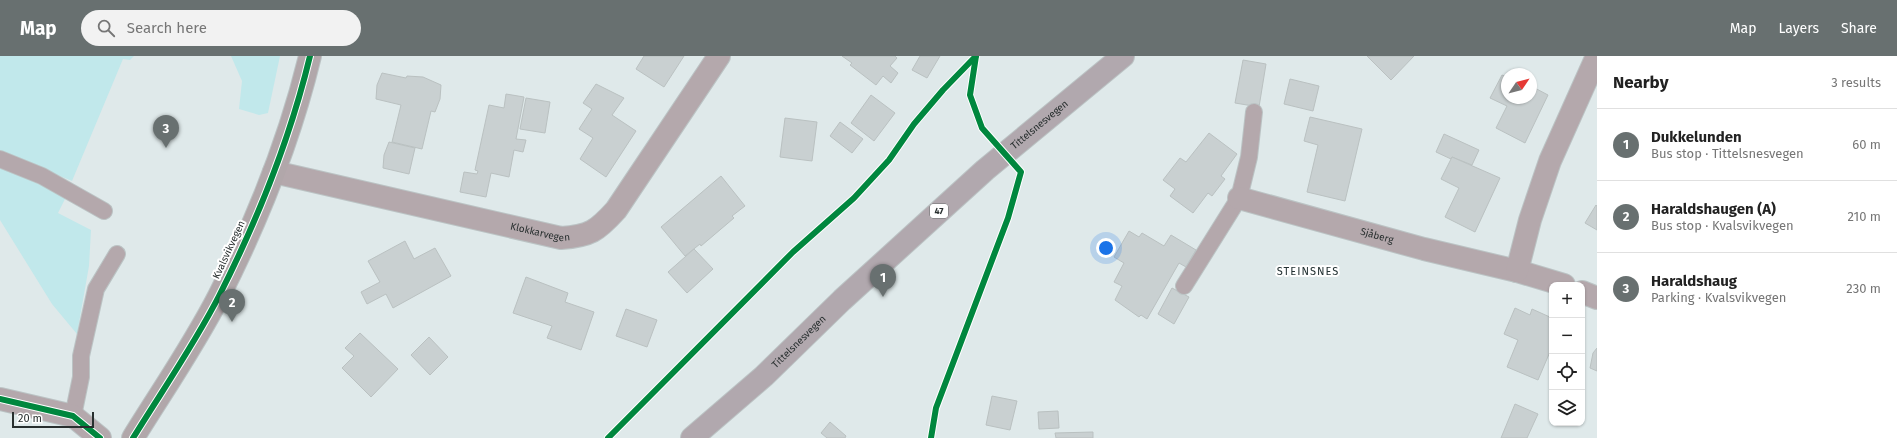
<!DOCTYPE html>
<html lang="en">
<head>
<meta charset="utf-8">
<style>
	:root { --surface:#fff; --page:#f2f2f2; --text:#222; --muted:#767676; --line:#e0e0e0; --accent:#687070 }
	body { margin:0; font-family:"Fira Sans",sans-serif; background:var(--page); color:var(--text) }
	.controls { position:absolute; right:12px; bottom:12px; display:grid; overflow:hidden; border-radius:8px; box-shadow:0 1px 3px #0004 }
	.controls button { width:36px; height:36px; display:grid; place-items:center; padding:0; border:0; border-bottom:1px solid var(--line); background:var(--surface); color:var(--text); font:20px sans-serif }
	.compass { position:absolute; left:1501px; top:12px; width:36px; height:36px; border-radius:50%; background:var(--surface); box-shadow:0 1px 3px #0004; rotate:55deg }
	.scale { position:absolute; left:12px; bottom:10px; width:82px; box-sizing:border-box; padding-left:4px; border:2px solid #282f2f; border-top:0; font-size:11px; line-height:14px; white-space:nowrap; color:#282f2f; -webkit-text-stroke:3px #fff; paint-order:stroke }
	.you { position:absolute; left:1106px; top:192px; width:14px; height:14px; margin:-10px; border:3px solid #fff; border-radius:50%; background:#1a73e8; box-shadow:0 0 0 6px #1a73e833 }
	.badge { display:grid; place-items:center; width:26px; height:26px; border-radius:50%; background:var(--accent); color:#fff; font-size:13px; font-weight:700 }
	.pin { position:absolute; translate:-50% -33px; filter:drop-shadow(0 1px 2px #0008) }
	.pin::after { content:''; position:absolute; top:21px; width:14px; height:12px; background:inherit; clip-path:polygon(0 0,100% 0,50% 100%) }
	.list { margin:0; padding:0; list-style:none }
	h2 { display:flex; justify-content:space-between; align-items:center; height:52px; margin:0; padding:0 16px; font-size:17px }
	h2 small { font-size:13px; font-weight:400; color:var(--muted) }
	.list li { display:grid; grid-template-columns:26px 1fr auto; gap:12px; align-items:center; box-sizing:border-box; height:72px; padding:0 16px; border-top:1px solid var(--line) }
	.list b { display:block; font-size:15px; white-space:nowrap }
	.list p { margin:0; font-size:13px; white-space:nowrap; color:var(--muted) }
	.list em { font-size:13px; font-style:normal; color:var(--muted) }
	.icon { flex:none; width:22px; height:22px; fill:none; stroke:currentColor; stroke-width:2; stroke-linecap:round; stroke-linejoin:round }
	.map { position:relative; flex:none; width:1597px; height:382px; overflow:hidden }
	header { display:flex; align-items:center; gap:24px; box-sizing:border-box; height:56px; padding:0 20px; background:var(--accent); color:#fff }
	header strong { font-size:19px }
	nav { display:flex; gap:22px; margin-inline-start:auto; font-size:14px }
	.search { width:280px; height:36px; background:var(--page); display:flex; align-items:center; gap:10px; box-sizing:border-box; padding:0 14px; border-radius:22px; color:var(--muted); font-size:15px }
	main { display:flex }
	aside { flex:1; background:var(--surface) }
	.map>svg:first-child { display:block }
	.green { fill:#c1e8eb }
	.building { fill:#c9d0d1; stroke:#bac1c1 }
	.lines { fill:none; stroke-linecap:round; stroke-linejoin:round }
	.lane-casing { stroke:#bbc3c4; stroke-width:18 }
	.street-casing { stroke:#bbc3c4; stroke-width:24 }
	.secondary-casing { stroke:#bbc3c4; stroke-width:24 }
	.primary-casing { stroke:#bbc3c4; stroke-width:24 }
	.lane { stroke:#b4a8ac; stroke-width:16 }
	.street { stroke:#b4a8ac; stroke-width:22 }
	.secondary { stroke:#b1a7aa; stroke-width:22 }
	.primary { stroke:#b1a8ae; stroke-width:22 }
	.cycleway-casing { stroke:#fff; stroke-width:8 }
	.cycleway { stroke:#00873e; stroke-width:6 }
	.labels { text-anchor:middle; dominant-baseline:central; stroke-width:4; stroke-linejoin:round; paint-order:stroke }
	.shield { fill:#fff; stroke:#686d6d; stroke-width:1 }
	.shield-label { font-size:9px; font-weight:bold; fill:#282f2f }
	.street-label { font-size:10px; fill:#282f2f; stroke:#fff }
	.neighbourhood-label { font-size:11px; letter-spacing:1px; fill:#243233; stroke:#fff }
</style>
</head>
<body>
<header>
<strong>Map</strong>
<div class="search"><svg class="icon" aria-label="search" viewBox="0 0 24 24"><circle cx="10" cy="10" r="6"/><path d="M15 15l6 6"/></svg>Search here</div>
<nav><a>Map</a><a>Layers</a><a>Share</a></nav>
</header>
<main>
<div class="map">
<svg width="1597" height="382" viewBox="0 0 1597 382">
	<rect width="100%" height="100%" fill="#dfe9ea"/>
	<g class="green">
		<path d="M0 0H134L130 4 123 3 72 125 0 95Z"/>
		<path d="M231 0H280L268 57 259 59 239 53 242 25Z"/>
		<path d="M0 110 66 141 58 157 91 174 89 210 77 278 52 248 0 164Z"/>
	</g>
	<g class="building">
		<path d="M644 0H684L664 31 636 13Z"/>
		<path d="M842 0H895L897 2 890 10 898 17 891 27 883 20 876 29 850 9 852 7Z"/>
		<path d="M920 0H940L927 22 912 14Z"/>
		<path d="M1367 0H1414L1391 24Z"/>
		<path d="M1243 4 1266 8 1259 51 1235 47Z"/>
		<path d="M382 17 406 22 407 20 423 21 441 29 440 43 435 56 431 55 422 93 392 86 401 49 376 43 377 29Z"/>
		<path d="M1502 19 1507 21V42H1531V30L1548 39 1525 87 1496 72 1507 50 1490 42Z"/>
		<path d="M1290 23 1319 30 1313 55 1284 48Z"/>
		<path d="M596 28 624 42 612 59 636 75 606 121 580 103 593 82 579 73 592 53 583 47Z"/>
		<path d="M506 38 524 41 516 83 526 84 523 96 514 94 509 121 491 117 486 141 460 136 464 116 477 118 478 115 475 114 489 49 504 52Z"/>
		<path d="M871 39 895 57 874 85 851 67Z"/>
		<path d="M526 42 550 46 545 77 520 73Z"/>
		<path d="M1310 61 1362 73 1345 145 1307 136 1318 89 1304 85Z"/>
		<path d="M785 62 817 66 812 105 780 101Z"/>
		<path d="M840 66 863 83 852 97 830 80Z"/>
		<path d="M1209 77 1237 98 1221 120 1225 123 1212 140 1208 137 1193 157 1170 140 1175 133 1163 124 1180 102 1186 106Z"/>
		<path d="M1444 78 1479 94 1472 109 1452 101 1451 103 1436 96Z"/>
		<path d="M389 86 415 92 409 118 383 112 384 99Z"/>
		<path d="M1452 101 1500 122 1475 176 1445 161 1459 132 1441 123Z"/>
		<path d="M721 120 745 150 732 160 734 162 701 190 700 188 685 200 661 171Z"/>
		<path d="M1596 149 1597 150V174L1585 167Z"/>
		<path d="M1129 175 1139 181 1142 177 1164 190 1171 179 1196 194 1186 211 1179 207 1147 263 1141 259 1139 261 1115 244 1122 230 1114 226 1124 207 1114 201Z"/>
		<path d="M405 185 414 203 435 192 451 220 393 252 386 238 367 248 361 236 380 226 368 205Z"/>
		<path d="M694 193 713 213 687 237 668 216Z"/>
		<path d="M526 221 568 237 565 246 594 256 581 294 547 282 552 270 513 257Z"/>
		<path d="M1172 232 1189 241 1174 268 1158 258Z"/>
		<path d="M1515 252 1530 259 1532 253 1552 262V291L1538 324 1507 311 1518 284 1504 278Z"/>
		<path d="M626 253 657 264 647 291 616 280Z"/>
		<path d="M360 277 398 313 371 341 342 312 354 300 345 292Z"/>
		<path d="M429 281 448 301 430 319 411 299Z"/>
		<path d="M1597 292V315L1590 312 1593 297Z"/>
		<path d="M992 340 1017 345 1010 374 986 369Z"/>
		<path d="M1515 348 1538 358 1527 382H1501Z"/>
		<path d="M1058 355 1059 372 1039 373 1038 356Z"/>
		<path d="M830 366 846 380 845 382H827L821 377Z"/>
		<path d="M1093 376V382H1056L1055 377Z"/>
	</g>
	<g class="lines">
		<g class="lane-casing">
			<g id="lane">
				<path d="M0 103 42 120 104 155"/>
				<path d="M1184 230 1239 142 1249 101 1254 56"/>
				<path d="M73 360 81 321V300L96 233 117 198"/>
			</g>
		</g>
		<g class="street-casing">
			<g id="street">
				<path id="s1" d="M274 116 561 182C590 180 597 175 616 154L719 0"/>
				<path id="s2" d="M1239 142 1424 193 1517 215 1564 229"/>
				<path d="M1517 215 1530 164 1550 105 1597 0"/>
				<path d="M1582 236 1597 242"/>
				<path d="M0 343 73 360 100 382"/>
			</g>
		</g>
		<g class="secondary-casing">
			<path id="secondary" d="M133 382C162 335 194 289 219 240 258 163 290 83 310 0"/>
		</g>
		<g class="primary-casing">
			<g id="primary">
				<path id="s3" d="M692 382 764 320 842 244 985 114 1123 0"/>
			</g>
		</g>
		<use href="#lane" class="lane"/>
		<use href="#street" class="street"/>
		<use href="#secondary" class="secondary"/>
		<use href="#primary" class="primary"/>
		<g class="cycleway-casing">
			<g id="cycleway">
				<path d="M0 343 73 360 100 382"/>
				<path d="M133 382C162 335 194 289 219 240 258 163 290 83 310 0"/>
				<path d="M608 382 793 196 854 142 889 104 914 68 943 34 976 0"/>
				<path d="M931 382 936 352 1008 162 1021 116 982 72 970 39 976 0"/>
			</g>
		</g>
		<use href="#cycleway" class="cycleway"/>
	</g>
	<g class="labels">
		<rect class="shield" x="930" y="148" width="18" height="14" rx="3"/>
		<g class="shield-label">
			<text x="939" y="155">47</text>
		</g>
		<g class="street-label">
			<text stroke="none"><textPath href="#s3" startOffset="468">Tittelsnesvegen</textPath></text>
			<text stroke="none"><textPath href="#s1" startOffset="273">Klokkarvegen</textPath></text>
			<text stroke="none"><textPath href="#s2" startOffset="143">Sjåberg</textPath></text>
			<text transform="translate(229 194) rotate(-65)">Kvalsvikvegen</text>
			<text stroke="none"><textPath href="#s3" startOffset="144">Tittelsnesvegen</textPath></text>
		</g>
		<g class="neighbourhood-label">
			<text x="1308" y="215">STEINSNES</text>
		</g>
	</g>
</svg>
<div class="controls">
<button>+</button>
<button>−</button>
<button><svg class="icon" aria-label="locate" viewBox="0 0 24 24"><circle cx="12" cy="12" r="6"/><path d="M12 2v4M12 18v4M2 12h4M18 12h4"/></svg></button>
<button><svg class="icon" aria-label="layers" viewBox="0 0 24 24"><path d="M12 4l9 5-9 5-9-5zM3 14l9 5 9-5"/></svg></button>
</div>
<svg class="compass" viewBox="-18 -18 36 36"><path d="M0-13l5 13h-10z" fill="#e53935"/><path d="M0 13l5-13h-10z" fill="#767676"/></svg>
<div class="scale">20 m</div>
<div class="you"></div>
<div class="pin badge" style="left:883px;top:241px">1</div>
<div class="pin badge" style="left:232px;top:266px">2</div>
<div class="pin badge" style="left:166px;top:92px">3</div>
</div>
<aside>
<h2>Nearby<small>3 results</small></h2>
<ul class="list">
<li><span class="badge">1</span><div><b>Dukkelunden</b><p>Bus stop · Tittelsnesvegen</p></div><em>60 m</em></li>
<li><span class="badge">2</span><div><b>Haraldshaugen (A)</b><p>Bus stop · Kvalsvikvegen</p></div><em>210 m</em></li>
<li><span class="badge">3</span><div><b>Haraldshaug</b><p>Parking · Kvalsvikvegen</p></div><em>230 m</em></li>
</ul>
</aside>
</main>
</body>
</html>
